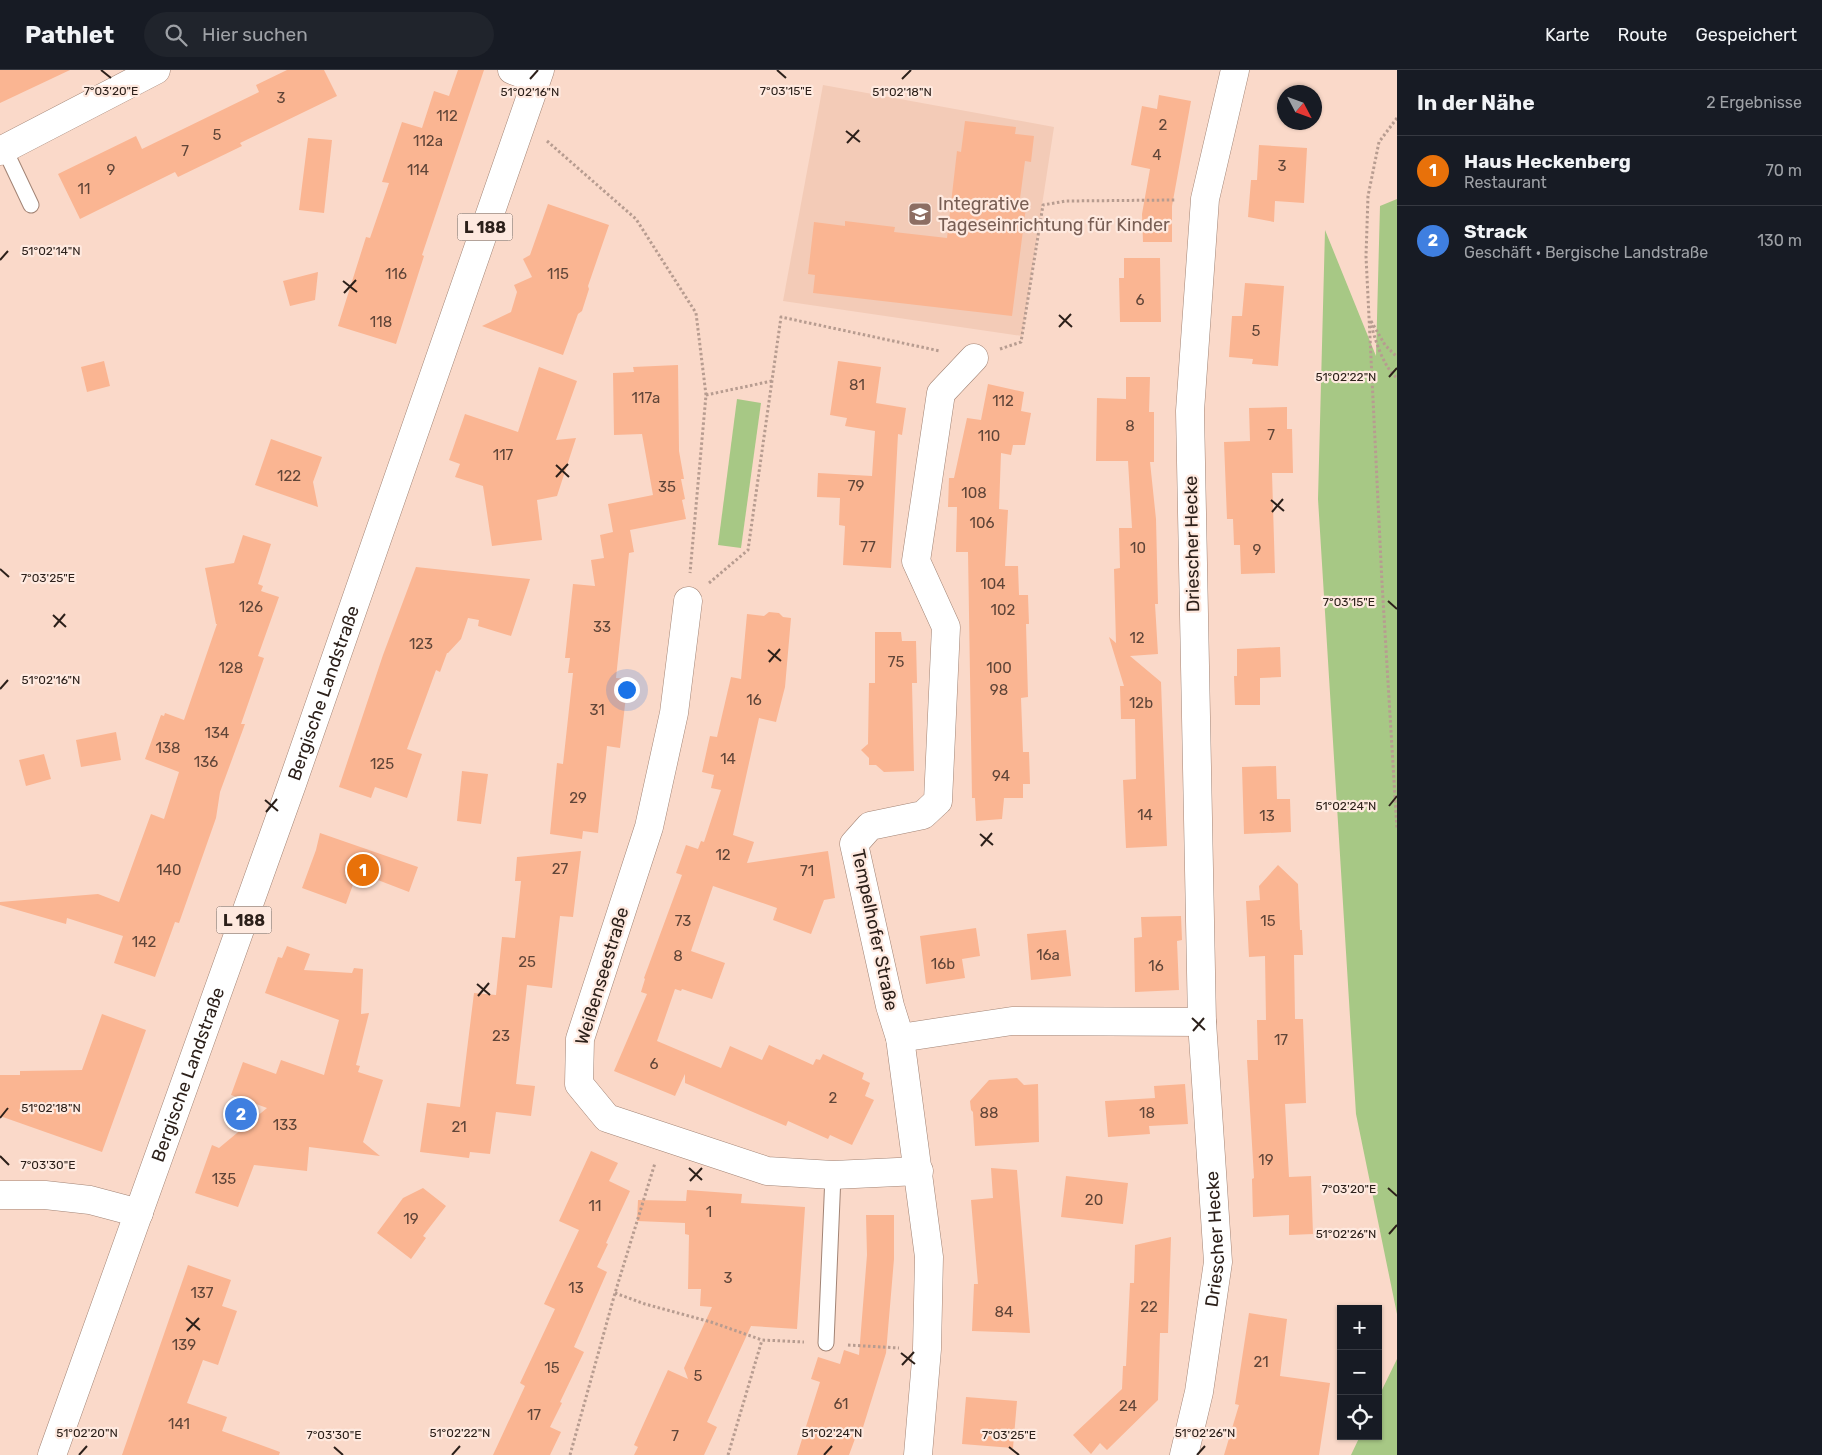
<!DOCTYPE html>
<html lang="de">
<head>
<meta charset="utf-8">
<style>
	:root { --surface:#171b24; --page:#20242c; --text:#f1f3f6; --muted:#9ea1a6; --line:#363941; --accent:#db2777 }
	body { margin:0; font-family:Rubik,sans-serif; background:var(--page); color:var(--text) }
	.controls { position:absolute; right:15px; bottom:15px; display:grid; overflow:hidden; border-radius:0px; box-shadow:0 1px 4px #0004 }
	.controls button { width:45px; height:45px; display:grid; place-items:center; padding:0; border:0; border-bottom:1px solid var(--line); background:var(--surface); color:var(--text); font:25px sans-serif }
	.compass { position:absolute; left:1277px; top:15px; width:45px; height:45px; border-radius:50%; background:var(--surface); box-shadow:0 1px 4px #0004; rotate:131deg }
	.you { position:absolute; left:626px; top:619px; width:18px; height:18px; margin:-12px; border:4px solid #fff; border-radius:50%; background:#1a73e8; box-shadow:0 0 0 8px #1a73e833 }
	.badge { display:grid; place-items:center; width:32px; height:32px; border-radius:50%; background:var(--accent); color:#fff; font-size:16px; font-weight:700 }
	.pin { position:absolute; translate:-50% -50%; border:2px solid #fff; box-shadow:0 1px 5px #0006 }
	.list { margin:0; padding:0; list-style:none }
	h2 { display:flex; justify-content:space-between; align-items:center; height:65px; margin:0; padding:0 20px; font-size:21px }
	h2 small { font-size:16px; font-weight:400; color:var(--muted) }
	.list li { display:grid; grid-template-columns:32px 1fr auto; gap:15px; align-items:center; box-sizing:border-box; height:70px; padding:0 20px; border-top:1px solid var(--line) }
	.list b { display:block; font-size:19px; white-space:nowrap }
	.list p { margin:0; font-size:16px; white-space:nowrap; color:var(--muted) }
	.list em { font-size:16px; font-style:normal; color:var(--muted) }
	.icon { flex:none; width:28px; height:28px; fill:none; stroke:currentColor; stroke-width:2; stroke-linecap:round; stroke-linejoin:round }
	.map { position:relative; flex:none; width:1397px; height:1385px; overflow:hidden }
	header { display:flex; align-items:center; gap:30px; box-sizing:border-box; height:70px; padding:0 25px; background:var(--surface); border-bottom:1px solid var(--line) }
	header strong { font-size:24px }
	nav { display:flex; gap:28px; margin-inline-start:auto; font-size:18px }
	.search { width:350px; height:45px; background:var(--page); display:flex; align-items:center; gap:12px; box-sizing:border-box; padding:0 18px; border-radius:28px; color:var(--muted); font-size:19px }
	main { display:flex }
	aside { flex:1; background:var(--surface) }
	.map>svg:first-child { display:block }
	.built { fill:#f3cbb7 }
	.green { fill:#a7c885 }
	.building { fill:#fab592 }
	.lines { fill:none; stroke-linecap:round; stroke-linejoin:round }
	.service-casing { stroke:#a28475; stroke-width:17 }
	.minor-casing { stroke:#a28475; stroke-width:29 }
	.primary-casing { stroke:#a28475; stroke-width:29 }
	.path { stroke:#b79c90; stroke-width:3; stroke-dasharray:2.5 2.5; stroke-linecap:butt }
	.service { stroke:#fff; stroke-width:15 }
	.minor { stroke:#fff; stroke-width:28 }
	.primary { stroke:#fff; stroke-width:28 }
	.ticks { fill:none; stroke:#2c201a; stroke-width:2 }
	.labels { text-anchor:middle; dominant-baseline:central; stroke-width:4.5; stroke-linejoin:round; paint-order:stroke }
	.number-label { font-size:15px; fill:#604538 }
	.shield { fill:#fee9df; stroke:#6b5c55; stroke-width:1 }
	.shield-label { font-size:16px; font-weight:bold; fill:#2c201a }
	.education-label { font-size:18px; fill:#785e54; stroke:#fee9df; text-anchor:start }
	.street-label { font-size:18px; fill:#2c201a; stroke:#fee9df }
	.ticks-label { font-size:12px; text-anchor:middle; fill:#2c201a; stroke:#fee9df; stroke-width:4.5; stroke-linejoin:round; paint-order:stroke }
</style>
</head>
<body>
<header>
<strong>Pathlet</strong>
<div class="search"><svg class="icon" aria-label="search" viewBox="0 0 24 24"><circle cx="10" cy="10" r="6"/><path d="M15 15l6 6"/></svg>Hier suchen</div>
<nav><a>Karte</a><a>Route</a><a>Gespeichert</a></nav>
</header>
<main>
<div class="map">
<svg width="1397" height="1385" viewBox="0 0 1397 1385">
	<rect width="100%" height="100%" fill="#fad9c9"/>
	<path class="built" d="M823 15 1054 57 1022 266 783 231Z"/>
	<g class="green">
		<path d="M1397 129V1244L1356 1044 1318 429 1325 160 1376 286 1380 136Z"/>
		<path d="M737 329 761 333 741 478 718 475Z"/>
		<path d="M1397 1289V1385H1351L1360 1366H1378V1328Z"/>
	</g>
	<g class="building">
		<path d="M0 0H70L0 33Z"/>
		<path d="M287 0H324L337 26 240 73 242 76 178 107 175 102 80 149 58 104 136 66 142 79 259 22 256 15Z"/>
		<path d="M458 0H484L422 185 424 186 396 274 338 256 366 167 370 168 389 113 382 112 402 52 422 58 434 21 449 26Z"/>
		<path d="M1159 25 1191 31 1172 136V172H1143L1142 144 1150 99 1131 95 1142 36 1157 39Z"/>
		<path d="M965 51 1016 57 1015 64 1034 66 1031 92 1025 91 1019 136 1026 137 1012 246 813 223 815 205 808 204 814 152 845 156V151L895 157 894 162 947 168 957 81 961 82Z"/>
		<path d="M308 68 332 70 324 143 299 140Z"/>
		<path d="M1259 75 1307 78 1304 133 1275 131 1274 152 1248 147 1251 110H1257Z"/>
		<path d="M548 134 609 155 588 216 589 219 582 241 578 244 563 285 482 256 511 242 517 222 514 215 532 207 523 189 530 185Z"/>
		<path d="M1124 188H1160L1161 252H1120L1119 208H1124Z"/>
		<path d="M318 202 315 230 290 236 283 211Z"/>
		<path d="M1245 213 1284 216 1278 296 1252 294 1253 289 1229 287 1232 246H1242Z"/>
		<path d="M104 291 110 316 87 322 81 297Z"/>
		<path d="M838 291 881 297 876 333 906 338 902 365 898 364 891 498 843 495 845 456 839 455 840 428 817 427 818 403 872 406 875 361 845 356 847 348 830 345Z"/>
		<path d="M678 295 679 381 684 409H681L685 429 682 430 686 449 630 460 634 482 629 483 616 608 628 609 620 678 607 676 598 763 583 761 582 769 550 764 557 693 563 694 573 603H568L570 588H565L573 514 595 516 591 490 604 488 600 465 613 462 608 434 653 425 642 364 614 365 613 303 634 302 633 297Z"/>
		<path d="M539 297 577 311 556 370 576 368 557 426 537 430 542 470 492 476 483 416 455 407 460 394 449 390 465 344 518 362Z"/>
		<path d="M1126 307H1150L1149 342H1154V392H1150L1156 449 1158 534H1155L1158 584 1130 586 1161 612 1167 776 1126 778 1123 710 1136 709 1135 649H1121L1120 616H1124L1109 567 1116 573 1114 499 1120 498 1119 458H1132L1128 391H1096L1097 328 1126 329Z"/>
		<path d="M988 314 1024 322 1021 341 1031 343 1025 375H1013L1011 385 1001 383 999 439 1008 440 1005 496H1018L1019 525H1028L1029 554H1026L1028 627 1021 628 1023 682H1029L1030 714H1023V728H1004L1002 749 976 751 975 728H972L968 482H956L957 437H948L949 408H954L967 348 981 350Z"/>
		<path d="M1287 337V359H1292L1293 403H1272L1275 503 1241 504 1240 475H1234L1233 449H1227L1224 372 1250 371 1249 338Z"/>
		<path d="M271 369 322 387 313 412 318 437 255 415Z"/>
		<path d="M243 465 271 474 258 514 263 516 261 521 279 527 258 586 264 588 241 654H245L220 722 216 748 179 853 175 852 155 907 114 893 123 866 67 848 66 854 0 835V832L98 824 119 832 151 744 164 749 179 702 145 689 161 645 164 646 165 643 184 650 217 554H216L205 498 234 493Z"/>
		<path d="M416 497 530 509 511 566 478 556 479 550 468 548 461 569 448 583H447L440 602 436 600 407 679 422 684 407 728 375 717 371 728 339 717 383 585Z"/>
		<path d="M769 542 779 543 783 547 791 548 785 617 776 652 759 648 733 765 754 772 747 793 828 781 835 828 824 830 811 864 773 850 777 838 713 816 691 881 725 893 712 929 682 919 681 921 675 919 657 971 721 998 730 976 762 990 769 975 813 995 816 989 820 990 823 984 864 1003 862 1009 870 1013 865 1026 874 1030 852 1075 830 1065 828 1069 788 1051 786 1056 685 1013V1004L675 1026 614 1001 647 924 641 922 645 909 644 908 682 805 676 803 686 775 698 779 701 771 704 772 721 720 711 718 714 705 702 702 710 666 717 667 731 607 741 609 747 544 764 546Z"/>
		<path d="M875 562H901L902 571H916L917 613H912L914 701 884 702 876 695H869V688L861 680 868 674 869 613H875Z"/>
		<path d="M1280 577 1281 607 1260 608V635H1235L1234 606H1237V579Z"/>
		<path d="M116 662 121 690 81 697 76 670Z"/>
		<path d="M44 684 51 709 26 716 19 690Z"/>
		<path d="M1276 696 1277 729H1290L1291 762 1244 764 1242 697Z"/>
		<path d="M462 701 488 704 481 754 457 751Z"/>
		<path d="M320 763 418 797 409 822 370 807 368 814 355 809 346 834 302 818 316 780Z"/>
		<path d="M581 781 573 847 560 846 552 918 527 915 516 1014 535 1016 531 1046 496 1042 490 1084 470 1082 469 1088 420 1082 427 1033 460 1037 474 923 496 925 502 867 515 868 521 811H515L517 787Z"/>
		<path d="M1278 795 1298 814 1300 860H1302L1303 885H1294L1295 949H1303L1306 1033 1285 1034 1289 1107 1311 1106 1313 1164 1289 1165V1145L1253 1147 1252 1109 1254 1108 1247 990H1258L1257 950H1266L1265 886 1249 887 1246 831 1260 830 1259 816Z"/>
		<path d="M1181 846 1182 870 1177 871 1179 920 1135 922 1134 868 1142 867 1141 847Z"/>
		<path d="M976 858 980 886 962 889 965 908 926 914 920 866Z"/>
		<path d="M1066 860 1071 906 1031 910 1027 864Z"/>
		<path d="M287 876 310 884 304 900 352 903 354 898 363 899 361 944 369 943 356 995 360 996 358 1002 383 1010 363 1072 380 1086 309 1077 307 1101 254 1095 238 1137 195 1123 212 1075 219 1078 267 1038 231 1025 243 992 276 1004 281 990 324 1005 339 950 265 923 278 887 282 888Z"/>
		<path d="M102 944 146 960 102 1082 0 1046V1005H20V1001L82 1000Z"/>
		<path d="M1017 1008 1024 1015 1038 1014 1039 1072 975 1076 973 1042 971 1040 970 1031 989 1010Z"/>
		<path d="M1185 1014 1188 1054 1149 1056 1150 1064 1108 1067 1105 1031 1155 1028 1154 1016Z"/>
		<path d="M591 1081 618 1093 609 1111 630 1121 606 1173 608 1174 597 1197 607 1202 574 1277 584 1282 560 1332 562 1333 550 1357 561 1362 550 1385H493L525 1316 520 1313 555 1239 544 1234 579 1160 559 1151Z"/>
		<path d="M991 1098 1017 1100 1030 1263 972 1261 974 1214H978L971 1130 993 1128Z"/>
		<path d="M1066 1106 1128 1113 1123 1154 1061 1147Z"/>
		<path d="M423 1118 446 1136 423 1166 426 1168 411 1189 377 1163 403 1128Z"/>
		<path d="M687 1120 742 1124 741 1133 805 1137 797 1259 751 1256 707 1352 717 1357 704 1385H634L638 1377 634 1375 668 1300 688 1309 684 1298 712 1237 700 1236 701 1219H688L689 1165 685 1164V1153L637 1151 638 1130 686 1131Z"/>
		<path d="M866 1145H894V1189L886 1283 860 1367 856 1366 849 1385H797L820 1312 811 1309 818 1287 840 1294 844 1280 859 1285 867 1185Z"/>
		<path d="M1171 1167 1168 1263H1160L1158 1330 1107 1380 1100 1373 1091 1384 1073 1365 1122 1319 1123 1296H1126L1130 1213H1134L1135 1175Z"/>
		<path d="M188 1195 231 1210 222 1236 237 1241 218 1295 203 1290 187 1333 227 1347 222 1361 280 1382 279 1385H122Z"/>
		<path d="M1249 1243 1287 1249 1280 1306 1330 1313 1319 1385H1224L1239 1335 1235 1334Z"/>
		<path d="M966 1327 1017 1331 1013 1378 962 1374Z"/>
	</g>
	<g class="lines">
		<g class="service-casing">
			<g id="service">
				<path d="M4 78 31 135"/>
				<path d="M826 1273 833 1105"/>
			</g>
		</g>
		<g class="minor-casing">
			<g id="minor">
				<path d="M512 0 536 9"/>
				<path d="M0 81 156 0"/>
				<path d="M688 531 674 643 649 757 580 969 579 1014 607 1048 767 1101 833 1105 919 1101"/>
				<path d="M900 968 1012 951 1202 952"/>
				<path d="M0 1125H45L90 1130 139 1143"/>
				<path d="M918 1385 927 1279 929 1187 900 968 890 936 854 774 870 756 923 745 938 731 946 557 916 491 941 323 974 288"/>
				<path id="s1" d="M1184 1385 1199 1322 1218 1192 1202 952 1190 341 1205 129 1235 0"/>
			</g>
		</g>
		<g class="primary-casing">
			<g id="primary">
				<path id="s2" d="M52 1385 292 714 540 0"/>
			</g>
		</g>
		<g class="path">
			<path d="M1397 48 1379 72 1368 126 1366 186 1382 513 1397 760"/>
			<path d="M547 71 636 149 696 243 706 325 690 503"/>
			<path d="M1370 251C1375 269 1383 297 1397 308"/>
			<path d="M1371 251 1385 275 1397 287"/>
			<path d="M1000 279 1021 272 1043 135 1066 131 1175 130"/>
			<path d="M706 325 772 311"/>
			<path d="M709 513 748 480 781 247 940 281"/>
			<path d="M615 1223 645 1234 711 1252 762 1270 804 1272"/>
			<path d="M848 1275 899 1278"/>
			<path d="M570 1385 615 1223 655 1093"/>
			<path d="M728 1385 762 1270"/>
		</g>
		<use href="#service" class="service"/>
		<use href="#minor" class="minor"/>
		<use href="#primary" class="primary"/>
	</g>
	<path class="ticks" d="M101 0 111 8M777 0 786 8M530 9 538 0M902 9 911 0M846 61 860 72M847 73 859 60M0 190 8 181M343 211 357 222M344 223 356 210M1059 245 1072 257M1059 257 1071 244M1389 307 1397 298M556 395 569 407M556 407 568 394M1271 430 1284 441M1272 442 1283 429M0 499 9 507M1388 531 1397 539M53 545 66 557M54 557 65 544M768 580 781 591M769 592 780 579M0 619 8 610M265 730 278 741M1389 736 1397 726M266 742 277 729M980 764 993 775M981 776 992 763M477 914 490 925M478 926 489 913M1192 948 1205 960M1193 961 1204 948M0 1048 8 1038M0 1086 9 1095M689 1098 702 1110M690 1111 702 1098M1388 1118 1397 1126M1389 1164 1397 1155M186 1248 200 1260M187 1261 199 1248M901 1283 915 1294M902 1295 914 1282M334 1377 343 1385M1009 1377 1019 1385M79 1385 87 1376M452 1385 460 1376M824 1385 832 1376M1197 1385 1205 1376"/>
	<defs>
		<g id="school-square" transform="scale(1.25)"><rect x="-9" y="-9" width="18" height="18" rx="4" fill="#8d6e63" stroke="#fee9df"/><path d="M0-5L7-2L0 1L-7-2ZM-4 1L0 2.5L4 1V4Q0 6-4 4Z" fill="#fff"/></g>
	</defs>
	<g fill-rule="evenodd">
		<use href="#school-square" x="920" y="144"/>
	</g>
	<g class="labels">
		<g class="number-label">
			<text x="281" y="28">3</text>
			<text x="447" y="46">112</text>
			<text x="1163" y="55">2</text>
			<text x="217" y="65">5</text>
			<text x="428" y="71">112a</text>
			<text x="185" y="81">7</text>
			<text x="1157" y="85">4</text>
			<text x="1282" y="96">3</text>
			<text x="111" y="100">9</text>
			<text x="418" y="100">114</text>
			<text x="84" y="119">11</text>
			<text x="396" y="204">116</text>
			<text x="558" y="204">115</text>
			<text x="1140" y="230">6</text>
			<text x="381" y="252">118</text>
			<text x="1256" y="261">5</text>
			<text x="857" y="315">81</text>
			<text x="646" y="328">117a</text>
			<text x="1003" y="331">112</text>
			<text x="1130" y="356">8</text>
			<text x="1271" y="365">7</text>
			<text x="989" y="366">110</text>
			<text x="503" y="385">117</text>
			<text x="289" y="406">122</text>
			<text x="856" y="416">79</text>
			<text x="667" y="417">35</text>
			<text x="974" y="423">108</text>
			<text x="982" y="453">106</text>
			<text x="868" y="477">77</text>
			<text x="1138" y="478">10</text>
			<text x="1257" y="480">9</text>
			<text x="993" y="514">104</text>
			<text x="251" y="537">126</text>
			<text x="1003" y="540">102</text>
			<text x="602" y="557">33</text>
			<text x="1137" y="568">12</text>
			<text x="421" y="574">123</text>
			<text x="896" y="592">75</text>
			<text x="231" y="598">128</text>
			<text x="999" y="598">100</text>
			<text x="999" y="620">98</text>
			<text x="754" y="630">16</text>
			<text x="1141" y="633">12b</text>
			<text x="597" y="640">31</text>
			<text x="217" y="663">134</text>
			<text x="168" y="678">138</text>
			<text x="728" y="689">14</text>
			<text x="206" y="692">136</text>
			<text x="382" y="694">125</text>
			<text x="1001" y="706">94</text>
			<text x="578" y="728">29</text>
			<text x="1145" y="745">14</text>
			<text x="1267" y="746">13</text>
			<text x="723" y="785">12</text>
			<text x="560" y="799">27</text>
			<text x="169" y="800">140</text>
			<text x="807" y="801">71</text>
			<text x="683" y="851">73</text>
			<text x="1268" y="851">15</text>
			<text x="144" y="872">142</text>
			<text x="1048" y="885">16a</text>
			<text x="678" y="886">8</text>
			<text x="527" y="892">25</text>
			<text x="943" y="894">16b</text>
			<text x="1156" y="896">16</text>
			<text x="501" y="966">23</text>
			<text x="1281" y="970">17</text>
			<text x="654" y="994">6</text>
			<text x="833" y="1028">2</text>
			<text x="989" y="1043">88</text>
			<text x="1147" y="1043">18</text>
			<text x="285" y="1055">133</text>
			<text x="459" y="1057">21</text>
			<text x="1266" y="1090">19</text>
			<text x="224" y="1109">135</text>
			<text x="1094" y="1130">20</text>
			<text x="595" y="1136">11</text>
			<text x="709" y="1142">1</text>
			<text x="411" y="1149">19</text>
			<text x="728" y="1208">3</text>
			<text x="576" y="1218">13</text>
			<text x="202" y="1223">137</text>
			<text x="1149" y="1237">22</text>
			<text x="1004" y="1242">84</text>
			<text x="184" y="1275">139</text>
			<text x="1261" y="1292">21</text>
			<text x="552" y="1298">15</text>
			<text x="698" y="1306">5</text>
			<text x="841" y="1334">61</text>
			<text x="1128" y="1336">24</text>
			<text x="534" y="1345">17</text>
			<text x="179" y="1354">141</text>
			<text x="675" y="1366">7</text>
		</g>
		<g class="shield">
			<rect x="457.5" y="143.5" width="55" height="27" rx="4"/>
			<rect x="216.5" y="836.5" width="55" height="27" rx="4"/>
		</g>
		<g class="shield-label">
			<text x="485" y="157">L 188</text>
			<text x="244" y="850">L 188</text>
		</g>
		<g class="education-label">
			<text x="938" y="134">Integrative<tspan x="938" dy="21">Tageseinrichtung für Kinder</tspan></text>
		</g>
		<g class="street-label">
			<text transform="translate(1192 474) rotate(-91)">Driescher Hecke</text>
			<text stroke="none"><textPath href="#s2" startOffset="809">Bergische Landstraße</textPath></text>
			<text transform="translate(875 860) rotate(78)">Tempelhofer Straße</text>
			<text transform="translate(602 906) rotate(-73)">Weißenseestraße</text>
			<text stroke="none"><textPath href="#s2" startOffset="404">Bergische Landstraße</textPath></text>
			<text stroke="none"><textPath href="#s1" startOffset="219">Driescher Hecke</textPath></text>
		</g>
	</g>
	<g class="ticks-label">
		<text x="111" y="25">7°03'20"E</text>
		<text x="786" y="25">7°03'15"E</text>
		<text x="530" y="26">51°02'16"N</text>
		<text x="902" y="26">51°02'18"N</text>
		<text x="51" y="185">51°02'14"N</text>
		<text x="1346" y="311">51°02'22"N</text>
		<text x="48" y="512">7°03'25"E</text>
		<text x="1349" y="536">7°03'15"E</text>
		<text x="51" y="614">51°02'16"N</text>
		<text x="1346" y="740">51°02'24"N</text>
		<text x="51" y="1042">51°02'18"N</text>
		<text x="48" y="1099">7°03'30"E</text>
		<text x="1349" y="1123">7°03'20"E</text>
		<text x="1346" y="1168">51°02'26"N</text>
		<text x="87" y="1367">51°02'20"N</text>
		<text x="460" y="1367">51°02'22"N</text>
		<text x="832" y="1367">51°02'24"N</text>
		<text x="1205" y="1367">51°02'26"N</text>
		<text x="334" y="1369">7°03'30"E</text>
		<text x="1009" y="1369">7°03'25"E</text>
	</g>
</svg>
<div class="controls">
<button>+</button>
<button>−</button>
<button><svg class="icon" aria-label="locate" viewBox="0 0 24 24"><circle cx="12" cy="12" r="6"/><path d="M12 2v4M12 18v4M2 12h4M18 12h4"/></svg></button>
</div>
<svg class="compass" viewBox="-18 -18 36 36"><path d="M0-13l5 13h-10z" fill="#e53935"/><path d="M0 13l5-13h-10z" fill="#9ea1a6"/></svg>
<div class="you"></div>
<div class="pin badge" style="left:363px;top:800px;background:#e8710a">1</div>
<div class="pin badge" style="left:241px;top:1044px;background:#3f7fe0">2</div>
</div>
<aside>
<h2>In der Nähe<small>2 Ergebnisse</small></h2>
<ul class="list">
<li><span class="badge" style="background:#e8710a">1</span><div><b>Haus Heckenberg</b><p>Restaurant</p></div><em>70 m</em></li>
<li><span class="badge" style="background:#3f7fe0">2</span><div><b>Strack</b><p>Geschäft · Bergische Landstraße</p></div><em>130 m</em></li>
</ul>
</aside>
</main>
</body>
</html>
